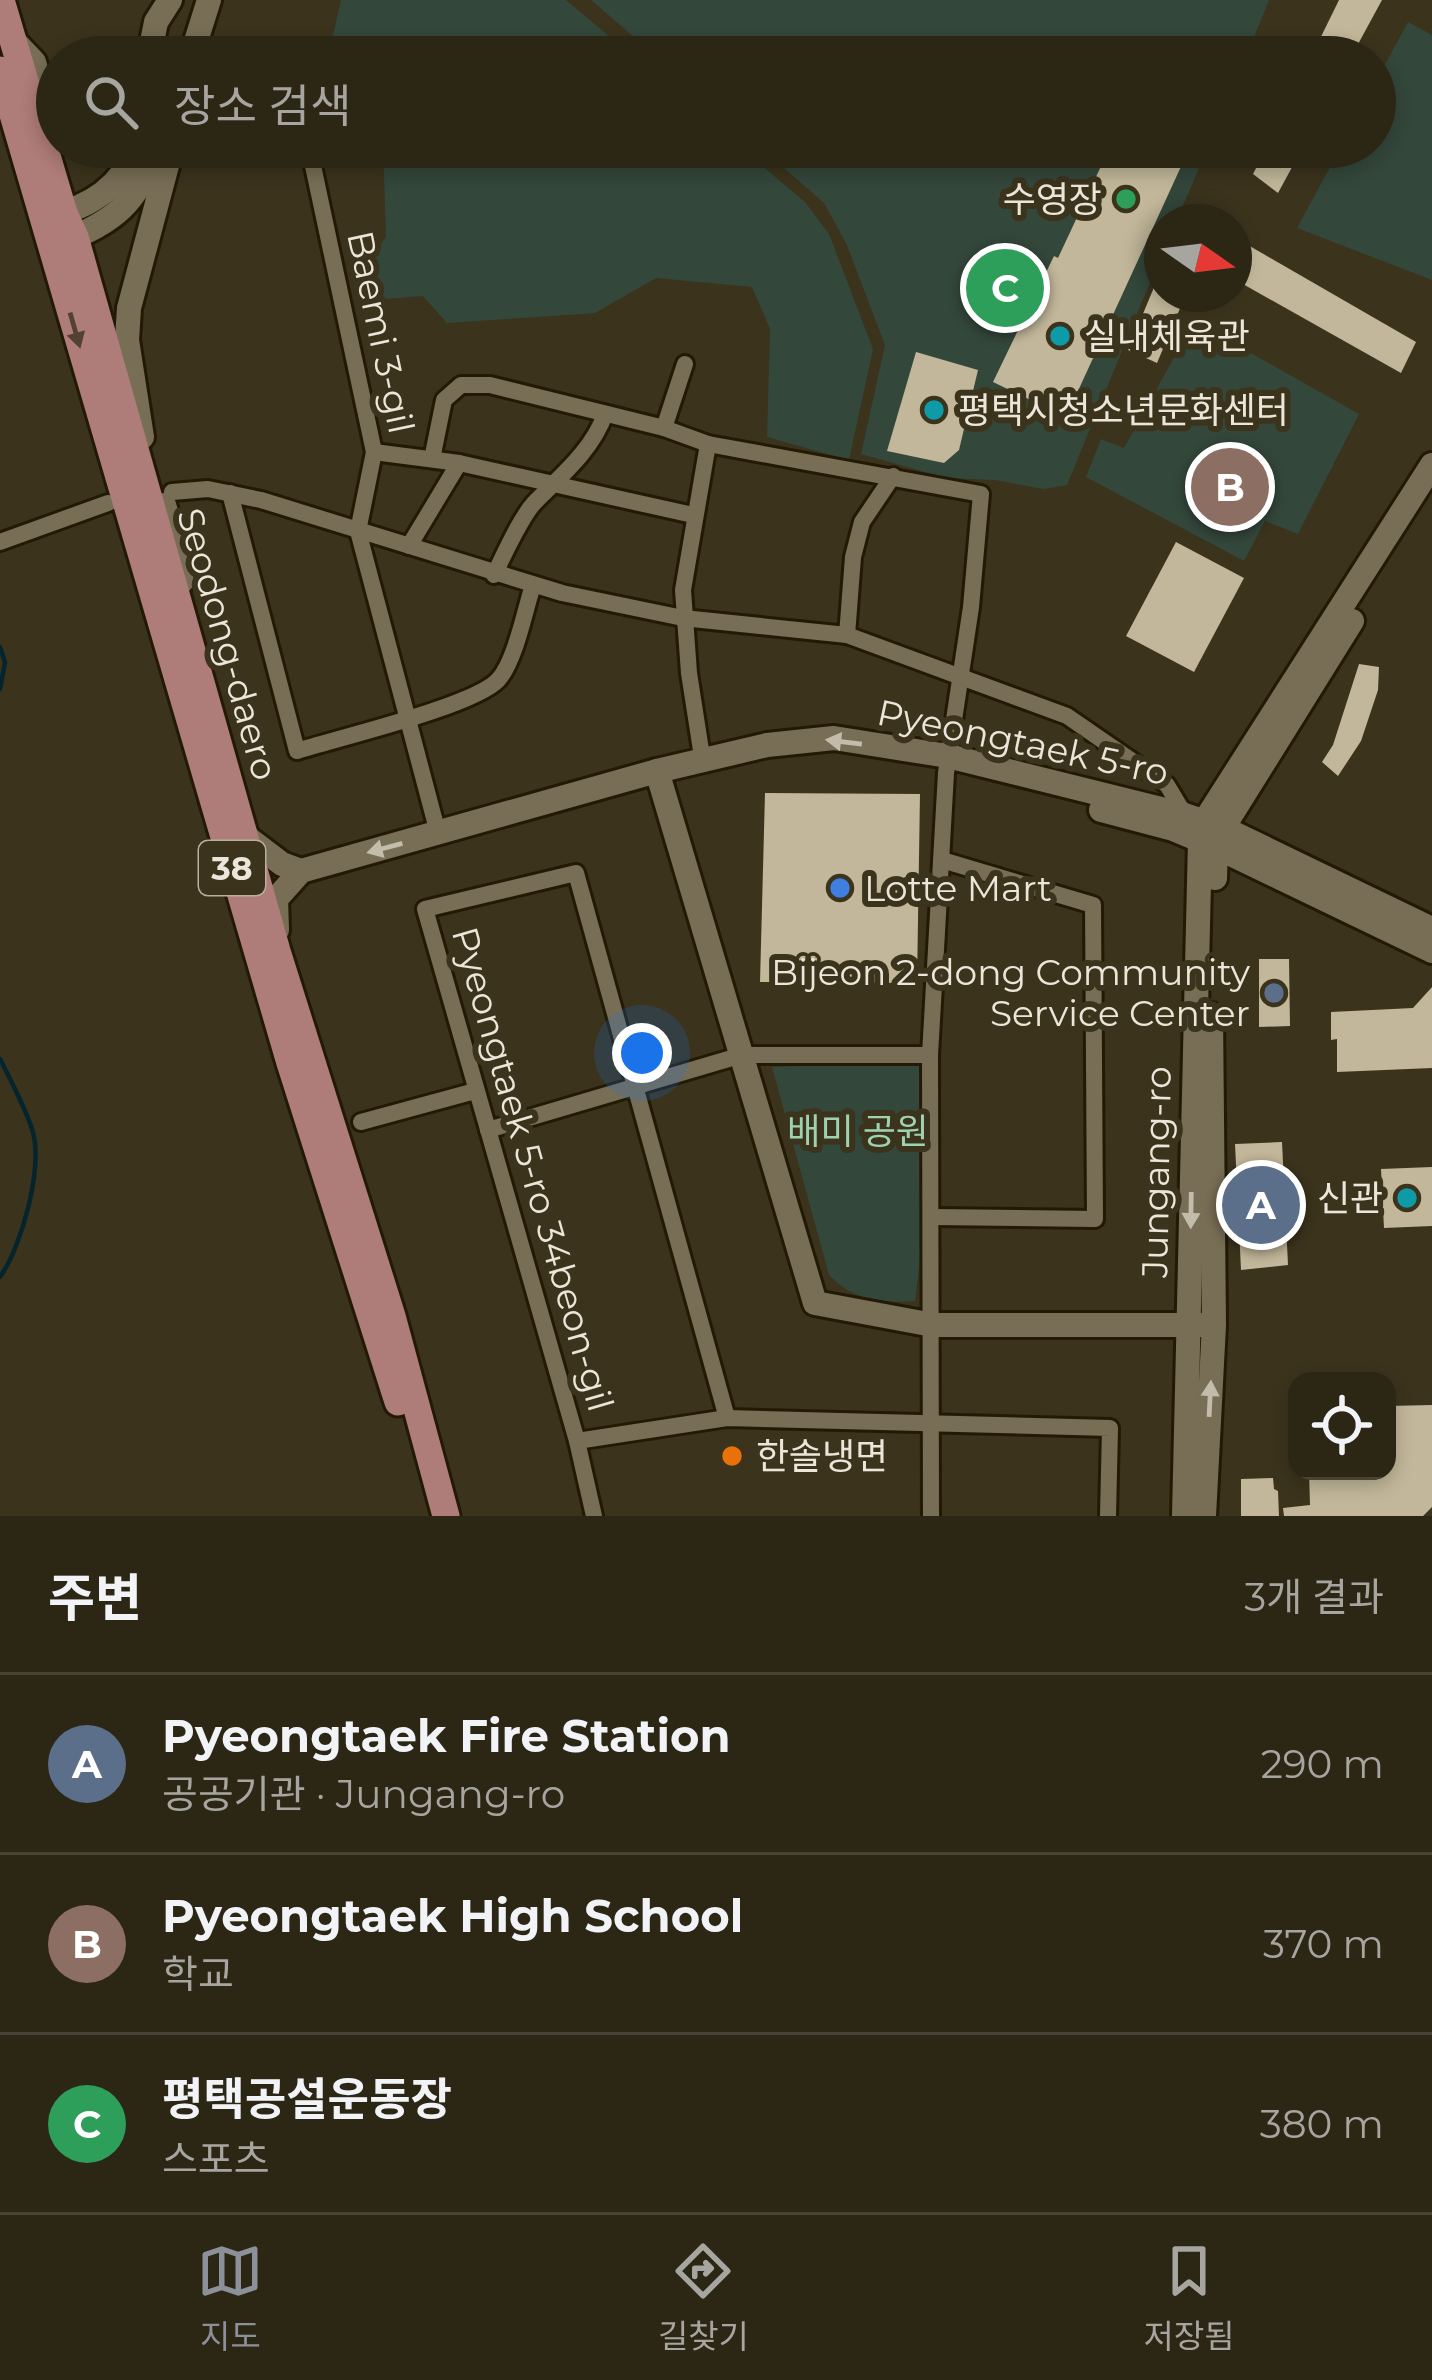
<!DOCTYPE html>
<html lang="ko">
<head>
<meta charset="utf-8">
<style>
	:root { --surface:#2c2615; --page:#383222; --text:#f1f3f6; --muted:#a6a5a0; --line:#484334; --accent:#8c9099 }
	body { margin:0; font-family:Montserrat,"Noto Sans KR",sans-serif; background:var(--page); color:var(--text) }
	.controls { position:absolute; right:36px; bottom:36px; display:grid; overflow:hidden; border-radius:24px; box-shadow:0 6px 18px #0003 }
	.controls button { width:108px; height:108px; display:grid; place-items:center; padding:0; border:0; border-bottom:3px solid var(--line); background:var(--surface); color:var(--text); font:60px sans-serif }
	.compass { position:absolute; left:1144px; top:204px; width:108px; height:108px; border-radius:50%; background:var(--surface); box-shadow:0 6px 18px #0003; rotate:104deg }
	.you { position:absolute; left:642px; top:1053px; width:42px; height:42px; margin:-30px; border:9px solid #fff; border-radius:50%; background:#1a73e8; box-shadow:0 0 0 18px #1a73e833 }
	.badge { display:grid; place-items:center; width:78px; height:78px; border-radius:50%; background:var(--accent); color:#fff; font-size:39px; font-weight:700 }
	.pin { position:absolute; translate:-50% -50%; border:6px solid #fff; box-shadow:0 3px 12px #0006 }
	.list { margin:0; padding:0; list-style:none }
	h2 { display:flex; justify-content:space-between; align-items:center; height:156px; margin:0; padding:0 48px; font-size:51px }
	h2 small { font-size:39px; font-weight:400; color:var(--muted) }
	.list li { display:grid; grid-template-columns:78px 1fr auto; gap:36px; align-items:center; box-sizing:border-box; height:180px; padding:0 48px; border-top:3px solid var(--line) }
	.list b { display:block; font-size:45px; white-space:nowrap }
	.list p { margin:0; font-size:39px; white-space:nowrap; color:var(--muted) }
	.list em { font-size:39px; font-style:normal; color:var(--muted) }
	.icon { flex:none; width:66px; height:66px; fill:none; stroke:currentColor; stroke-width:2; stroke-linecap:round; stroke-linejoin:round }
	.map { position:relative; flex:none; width:1432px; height:1516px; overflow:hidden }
	.search { position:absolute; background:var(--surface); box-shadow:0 6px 18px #0003; left:36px; right:36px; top:36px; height:132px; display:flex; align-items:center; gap:30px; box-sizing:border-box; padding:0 42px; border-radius:66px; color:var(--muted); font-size:45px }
	.sheet { height:696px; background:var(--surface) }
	nav { display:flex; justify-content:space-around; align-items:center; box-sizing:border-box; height:168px; border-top:3px solid var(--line); background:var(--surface); font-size:33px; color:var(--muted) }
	nav a { display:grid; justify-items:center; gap:6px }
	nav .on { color:var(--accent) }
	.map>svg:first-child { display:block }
	.green { fill:#34473b }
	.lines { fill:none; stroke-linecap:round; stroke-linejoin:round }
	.stream { stroke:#04242e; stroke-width:4.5 }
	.building { fill:#c2b79a }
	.street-casing { stroke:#221a05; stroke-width:22 }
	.secondary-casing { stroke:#221a05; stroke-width:30 }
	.primary-casing { stroke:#221a05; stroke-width:33 }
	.street { stroke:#786e56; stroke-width:16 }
	.secondary { stroke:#786e56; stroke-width:24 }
	.primary { stroke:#ae7c79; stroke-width:27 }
	.oneway { fill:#52422f }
	.oneway2 { fill:#c3bcab }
	.leisure-dot { fill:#2e9e5b; stroke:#3b331c; stroke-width:4.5 }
	.culture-dot { fill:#0f9aa8; stroke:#3b331c; stroke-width:4.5 }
	.shop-dot { fill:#3f7fe0; stroke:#3b331c; stroke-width:4.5 }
	.service-dot { fill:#5c6f8a; stroke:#3b331c; stroke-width:4.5 }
	.food-dot { fill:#e8710a; stroke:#3b331c; stroke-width:4.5 }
	.labels { text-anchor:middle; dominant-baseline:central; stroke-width:12; stroke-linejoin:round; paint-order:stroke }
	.shield { fill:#3b331c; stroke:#b6b0a0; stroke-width:3 }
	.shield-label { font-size:33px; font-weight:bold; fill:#ebe6d9 }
	.poi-label { font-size:36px; fill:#ebe6d9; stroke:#3b331c; text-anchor:start }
	.street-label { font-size:36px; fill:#ebe6d9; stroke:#3b331c }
	.park-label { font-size:36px; fill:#9ed2b1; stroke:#3b331c }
</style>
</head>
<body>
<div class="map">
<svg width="1432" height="1516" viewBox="0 0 1432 1516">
	<rect width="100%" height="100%" fill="#3b331c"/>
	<g class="green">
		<path d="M341 0H566L634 57H328Z"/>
		<path d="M591 0H1269L1246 57H657Z"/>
		<path d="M1408 22 1432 35V280L1297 228 1341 147H1375V83Z"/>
		<path d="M383 147H740L805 202 829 234 873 349 849 460 767 437 770 329 752 287 656 278 595 313 447 323 423 296 360 301 357 277 386 237Z"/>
		<path d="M760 147H1208L1176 222H1162V253L1067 485 1043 489 995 480 947 478 861 454 885 345 846 243 824 203Z"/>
		<path d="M1194 321 1359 414 1298 534 1265 521 1244 561 1086 477 1101 439 1124 448Z"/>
		<path d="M914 1061 925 1071 920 1260 915 1301C880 1303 854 1301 829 1275L772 1067Z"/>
	</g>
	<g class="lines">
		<g class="stream">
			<path d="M0 647 5 662 0 689"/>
			<path d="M0 1059C11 1081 24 1105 32 1129 44 1166 22 1246 0 1277"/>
		</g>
	</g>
	<g class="building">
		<path d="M1339 0H1382L1351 57H1311Z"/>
		<path d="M1110 147H1190L1066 417 993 382 1054 256 1058 258Z"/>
		<path d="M1267 147H1303L1278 193 1253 174Z"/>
		<path d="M1234 237 1416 342 1401 373 1234 279Z"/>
		<path d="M1162 268V294L1184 299 1157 363 1128 350Z"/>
		<path d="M916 352 978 370 959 450 944 463 887 451Z"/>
		<path d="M1176 542 1244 578 1194 672 1126 636Z"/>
		<path d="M1359 664 1379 667 1378 690 1361 741 1338 776 1322 762 1333 745Z"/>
		<path d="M765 793 920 794 917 983 760 982Z"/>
		<path d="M1259 959H1289L1290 1026 1259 1027Z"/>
		<path d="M1432 987V1068L1337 1072V1039L1331 1040V1012L1413 1008Z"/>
		<path d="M1282 1142 1288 1265 1241 1270 1235 1144Z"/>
		<path d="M1432 1167V1226L1384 1228 1381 1169Z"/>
		<path d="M1432 1405V1507L1423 1516H1284L1283 1508 1310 1505 1309 1471H1387V1406Z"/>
		<path d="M1273 1478 1274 1489 1278 1491 1279 1516H1241V1479Z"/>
	</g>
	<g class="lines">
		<g class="street-casing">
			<g id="street">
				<path d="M309 147 374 452 358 531 438 833"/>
				<path d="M664 428 685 364"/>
				<path d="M374 452 459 463 693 515"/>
				<path d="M432 459 444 400 461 385H490L664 428 708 444 981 494 971 607 946 773 930 1055 931 1516"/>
				<path d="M172 492 208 489 261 500 562 593 683 618 847 635 1067 716 1167 785 1185 815"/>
				<path d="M230 493 297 751C338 738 474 706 498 680 515 662 525 610 533 585"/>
				<path d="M0 542 108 503"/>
				<path d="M409 546 459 463"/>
				<path d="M494 575C504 555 521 516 536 501 562 475 593 449 605 414"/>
				<path d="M847 635 853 557 862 522 893 476"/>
				<path d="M703 763 689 673 683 590 708 444"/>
				<path d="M361 1122 475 1091"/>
				<path d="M488 1130 742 1055H930"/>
				<path d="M932 1217 1095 1219 1093 905 942 860"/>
				<path d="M577 1441 727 1418 1110 1428 1108 1516"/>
				<path d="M594 1516 577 1441 425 909 576 873 727 1418"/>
			</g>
		</g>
		<g class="secondary-casing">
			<g id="secondary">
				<path d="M13 40 34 62 47 109 57 119"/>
				<path d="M149 57 156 22 170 0"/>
				<path d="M191 57 209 0"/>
				<path d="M50 216C91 207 121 187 137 147"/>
				<path d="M60 243C116 221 136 204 158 147"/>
				<path d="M142 437 127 340 129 308 172 147"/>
				<path d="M164 505 177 548 182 581"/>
				<path d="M657 771 815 1303 933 1325H1204"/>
				<path d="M1101 810 1173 829 1216 847 1432 951"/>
				<path d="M245 836 282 864 301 871"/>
				<path d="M1215 878 1216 847 1223 828 1352 621"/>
				<path d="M277 930 276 899 301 871 657 771 767 745 834 738 948 756 1185 815 1223 828 1432 929"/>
				<path d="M1184 1516 1200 841 1204 822 1432 465"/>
				<path d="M1204 1516 1214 1325 1211 1015"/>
			</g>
		</g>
		<g class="primary-casing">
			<g id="primary">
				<path d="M1 0 64 213 75 237 277 951 392 1316 446 1516"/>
				<path d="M0 70 290 1063 398 1402"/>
			</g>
		</g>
		<use href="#street" class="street"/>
		<use href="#secondary" class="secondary"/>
		<use href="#primary" class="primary"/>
	</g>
	<defs><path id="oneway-solid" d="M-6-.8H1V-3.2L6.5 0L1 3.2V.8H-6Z" transform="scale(3)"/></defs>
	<use class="oneway" href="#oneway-solid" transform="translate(75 330) rotate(74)"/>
	<g class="oneway2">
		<use href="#oneway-solid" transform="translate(844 742) rotate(-173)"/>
		<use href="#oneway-solid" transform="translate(385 848) rotate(165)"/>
		<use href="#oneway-solid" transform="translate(1191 1210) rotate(91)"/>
		<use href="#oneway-solid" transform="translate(1210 1399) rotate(-87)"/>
	</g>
	<circle class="leisure-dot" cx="1126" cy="199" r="12"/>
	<g class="culture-dot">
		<circle cx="1060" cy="336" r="12"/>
		<circle cx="934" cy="410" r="12"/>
		<circle cx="1407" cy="1198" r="12"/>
	</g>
	<circle class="shop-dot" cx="840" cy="888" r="12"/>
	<circle class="service-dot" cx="1274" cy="993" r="12"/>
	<circle class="food-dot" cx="732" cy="1456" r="12"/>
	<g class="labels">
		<rect class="shield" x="199" y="841" width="66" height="54" rx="9"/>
		<g class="shield-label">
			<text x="232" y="868">38</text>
		</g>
		<g class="poi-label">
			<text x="1102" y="199" text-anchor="end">수영장</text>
			<text x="1084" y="336">실내체육관</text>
			<text x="958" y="410">평택시청소년문화센터</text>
			<text x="864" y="888">Lotte Mart</text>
			<text x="1250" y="972" text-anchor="end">Bijeon 2-dong Community<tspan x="1250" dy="41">Service Center</tspan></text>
			<text x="1383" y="1198" text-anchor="end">신관</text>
			<text x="756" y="1456">한솔냉면</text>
		</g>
		<g class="street-label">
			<text transform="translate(381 332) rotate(78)">Baemi 3-gil</text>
			<text transform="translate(228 644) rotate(74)">Seodong-daero</text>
			<text transform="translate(1023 742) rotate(12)">Pyeongtaek 5-ro</text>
			<text transform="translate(533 1169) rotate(74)">Pyeongtaek 5-ro 34beon-gil</text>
			<text transform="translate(1156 1172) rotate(-89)">Jungang-ro</text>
		</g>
		<g class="park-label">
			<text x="858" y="1131">배미 공원</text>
		</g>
	</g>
</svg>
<div class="controls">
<button><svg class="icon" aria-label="locate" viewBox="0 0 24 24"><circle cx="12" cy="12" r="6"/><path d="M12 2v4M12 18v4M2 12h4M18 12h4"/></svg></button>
</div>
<svg class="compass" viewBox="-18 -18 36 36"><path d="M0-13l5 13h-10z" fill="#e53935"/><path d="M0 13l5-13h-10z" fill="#a6a5a0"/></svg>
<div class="you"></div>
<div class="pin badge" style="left:1261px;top:1205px;background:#5c6f8a">A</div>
<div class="pin badge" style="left:1230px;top:487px;background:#8d6e63">B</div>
<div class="pin badge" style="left:1005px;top:288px;background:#2e9e5b">C</div>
<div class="search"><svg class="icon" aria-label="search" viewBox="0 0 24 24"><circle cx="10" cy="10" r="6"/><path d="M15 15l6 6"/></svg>장소 검색</div>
</div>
<section class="sheet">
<h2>주변<small>3개 결과</small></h2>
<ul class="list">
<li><span class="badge" style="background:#5c6f8a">A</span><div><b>Pyeongtaek Fire Station</b><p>공공기관 · Jungang-ro</p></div><em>290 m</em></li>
<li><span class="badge" style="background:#8d6e63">B</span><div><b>Pyeongtaek High School</b><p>학교</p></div><em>370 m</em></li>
<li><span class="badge" style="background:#2e9e5b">C</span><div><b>평택공설운동장</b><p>스포츠</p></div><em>380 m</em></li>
</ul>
</section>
<nav>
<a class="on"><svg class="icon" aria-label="map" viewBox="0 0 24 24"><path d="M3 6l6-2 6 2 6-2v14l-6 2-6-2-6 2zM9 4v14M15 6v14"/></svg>지도</a>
<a><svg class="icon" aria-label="directions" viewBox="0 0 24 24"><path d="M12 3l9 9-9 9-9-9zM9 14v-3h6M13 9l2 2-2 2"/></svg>길찾기</a>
<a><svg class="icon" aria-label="saved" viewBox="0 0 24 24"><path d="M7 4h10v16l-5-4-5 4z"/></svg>저장됨</a>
</nav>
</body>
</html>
